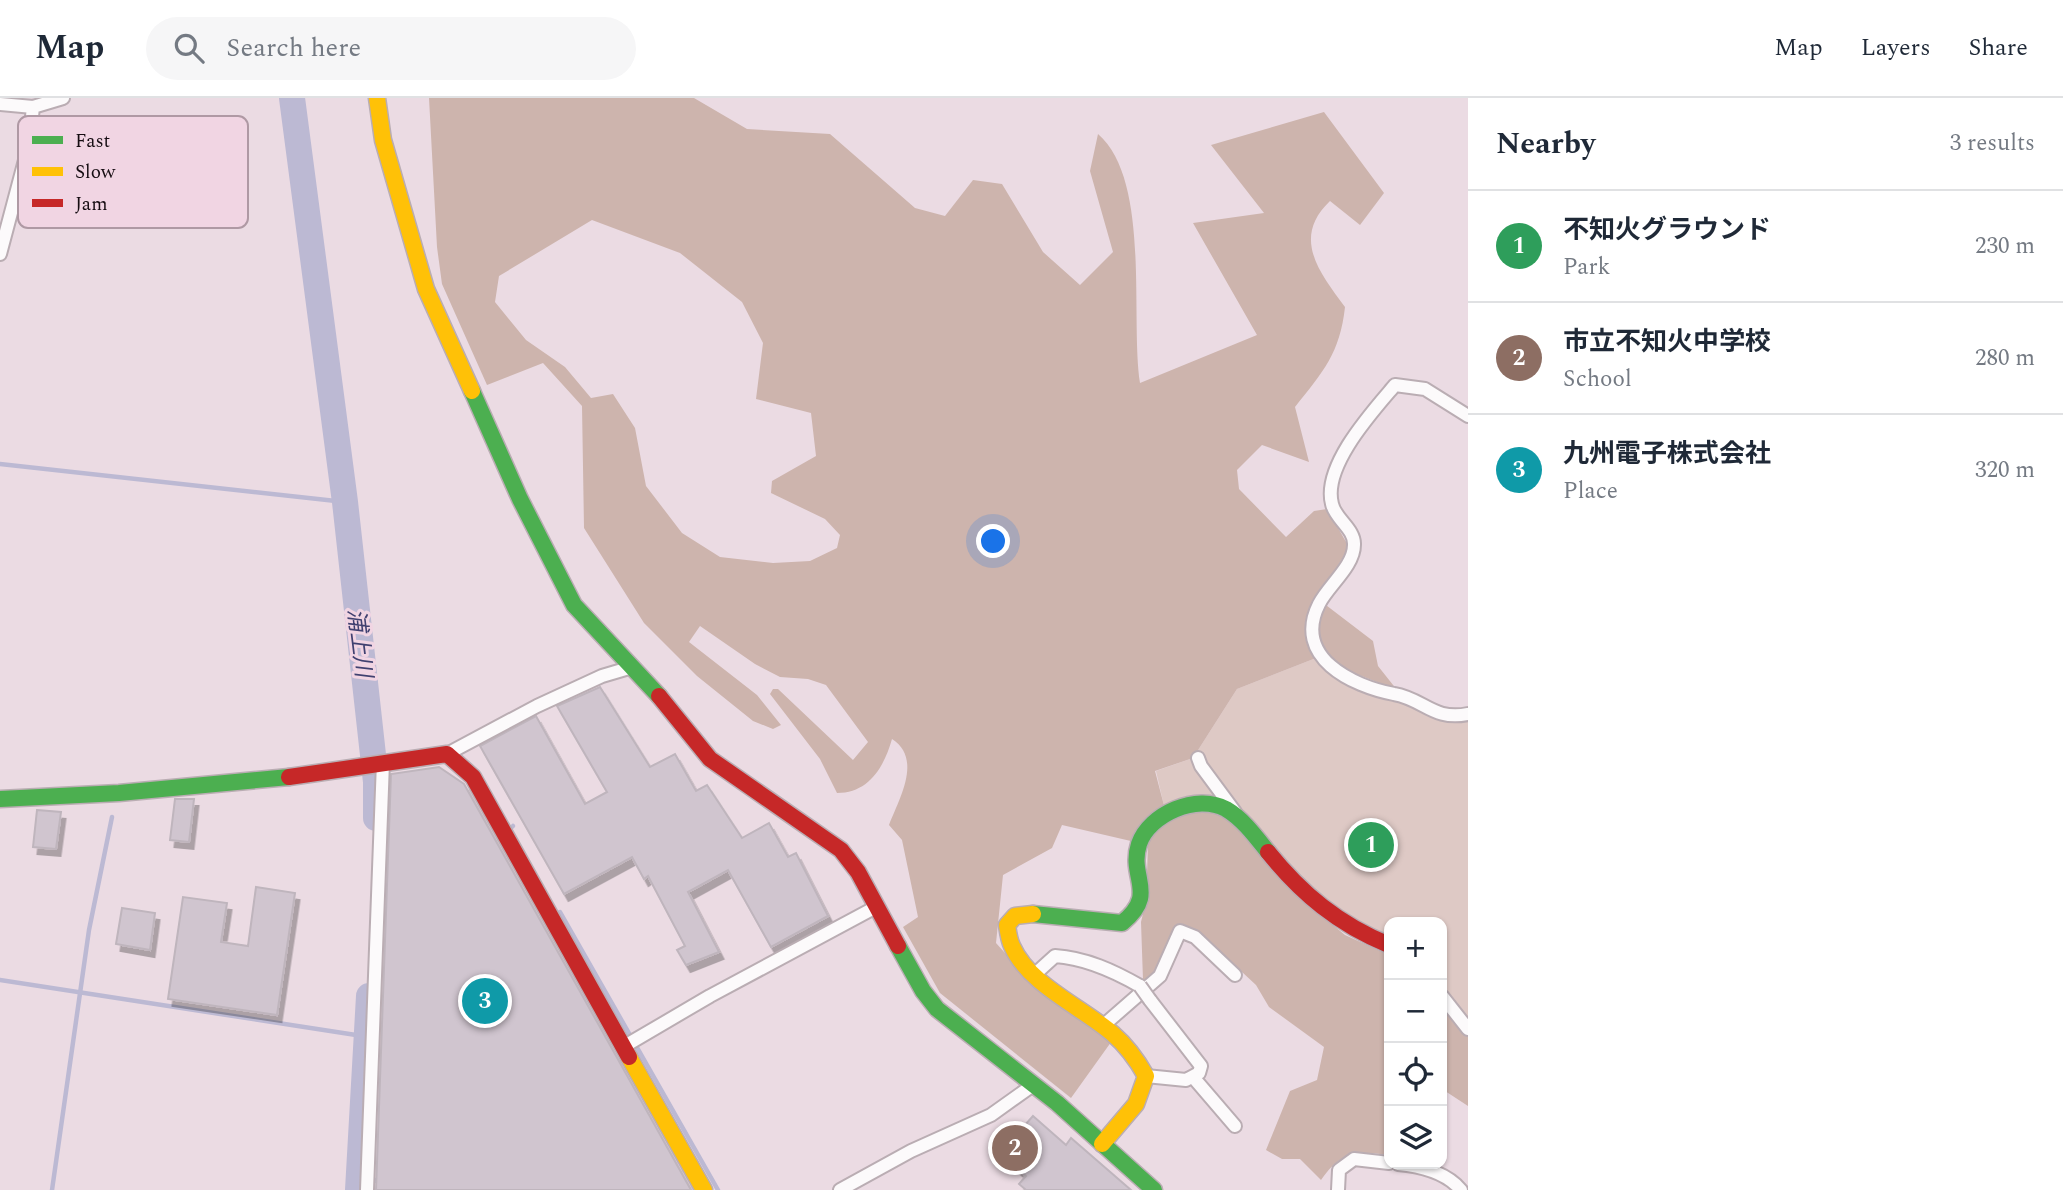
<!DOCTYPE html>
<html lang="en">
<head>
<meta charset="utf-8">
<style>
	:root { --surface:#fff; --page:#f6f6f7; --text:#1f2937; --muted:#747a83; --line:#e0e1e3; --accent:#61555b }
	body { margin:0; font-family:Spectral,"Noto Sans JP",serif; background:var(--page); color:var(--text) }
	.controls { position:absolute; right:21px; bottom:21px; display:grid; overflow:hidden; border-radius:14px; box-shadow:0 2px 5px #0004 }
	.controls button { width:63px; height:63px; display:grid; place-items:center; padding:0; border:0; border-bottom:2px solid var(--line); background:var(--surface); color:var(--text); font:35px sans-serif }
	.you { position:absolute; left:994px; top:444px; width:24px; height:24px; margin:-18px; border:5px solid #fff; border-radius:50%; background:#1a73e8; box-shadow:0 0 0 10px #1a73e833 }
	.badge { display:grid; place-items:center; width:46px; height:46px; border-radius:50%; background:var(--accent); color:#fff; font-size:23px; font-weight:700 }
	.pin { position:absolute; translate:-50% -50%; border:4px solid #fff; box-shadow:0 2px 7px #0006 }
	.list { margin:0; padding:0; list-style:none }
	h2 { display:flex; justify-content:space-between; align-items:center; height:91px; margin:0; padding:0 28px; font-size:30px }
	h2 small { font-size:23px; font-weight:400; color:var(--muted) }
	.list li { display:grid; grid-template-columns:46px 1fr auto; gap:21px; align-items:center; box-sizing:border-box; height:112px; padding:0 28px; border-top:2px solid var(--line) }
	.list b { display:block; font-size:26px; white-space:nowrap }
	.list p { margin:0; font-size:23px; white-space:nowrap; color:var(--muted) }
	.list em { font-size:23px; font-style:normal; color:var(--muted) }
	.icon { flex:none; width:38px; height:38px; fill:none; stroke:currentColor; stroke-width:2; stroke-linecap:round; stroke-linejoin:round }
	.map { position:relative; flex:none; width:1468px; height:1092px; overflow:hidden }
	header { display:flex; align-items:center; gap:42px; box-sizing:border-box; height:98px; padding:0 35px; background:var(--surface); border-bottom:2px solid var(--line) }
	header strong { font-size:33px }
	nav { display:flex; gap:38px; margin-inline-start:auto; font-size:24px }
	.search { width:490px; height:63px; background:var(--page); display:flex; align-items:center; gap:18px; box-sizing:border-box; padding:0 24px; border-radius:38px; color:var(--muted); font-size:26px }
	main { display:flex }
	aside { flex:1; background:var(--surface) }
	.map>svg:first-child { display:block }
	.green { fill:#dec9c5 }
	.forest { fill:#cdb4ad; fill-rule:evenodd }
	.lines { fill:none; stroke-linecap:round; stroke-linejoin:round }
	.stream { stroke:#bcb9d3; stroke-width:4.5 }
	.river { stroke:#bcb9d3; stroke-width:26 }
	.building { fill:#d0c5cf; stroke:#bfb5bd; stroke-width:2; filter:url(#shadow) }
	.street-casing { stroke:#baadb3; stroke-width:16 }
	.fast-casing { stroke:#baadb3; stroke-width:19 }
	.slow-casing { stroke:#baadb3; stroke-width:19 }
	.jam-casing { stroke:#baadb3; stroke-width:19 }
	.street { stroke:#fcfafb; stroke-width:12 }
	.fast { stroke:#4caf50; stroke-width:16 }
	.slow { stroke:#ffc107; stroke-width:16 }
	.jam { stroke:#c62828; stroke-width:16 }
	.street-bridge-casing { stroke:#baadb3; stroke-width:16; stroke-linecap:butt }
	.street-bridge { stroke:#fcfafb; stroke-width:12 }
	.labels { text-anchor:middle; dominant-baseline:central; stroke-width:6; stroke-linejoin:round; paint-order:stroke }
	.water-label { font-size:23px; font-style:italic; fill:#404170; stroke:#f1d5e3 }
	.key { fill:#f1d5e3; stroke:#af99a4; stroke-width:2 }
	.key-label { font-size:19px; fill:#160d12 }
</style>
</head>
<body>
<header>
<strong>Map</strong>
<div class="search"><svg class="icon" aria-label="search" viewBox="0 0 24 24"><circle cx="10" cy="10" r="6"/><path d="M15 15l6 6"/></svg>Search here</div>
<nav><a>Map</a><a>Layers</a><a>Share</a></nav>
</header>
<main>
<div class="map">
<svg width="1468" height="1092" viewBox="0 0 1468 1092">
	<defs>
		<filter id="shadow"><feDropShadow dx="4.5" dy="7" stdDeviation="0" flood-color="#0004"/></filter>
	</defs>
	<rect width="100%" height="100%" fill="#ebdbe3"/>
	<path class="green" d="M1316 560C1346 597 1364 588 1402 602 1431 613 1434 626 1468 619V926L1442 892V824H1389V841L1360 830 1305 787 1165 712 1156 673 1193 660 1237 591Z"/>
	<g class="forest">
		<path d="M429 0H694L747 31 830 36 915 110 945 118 973 82 1002 86 1043 154 1080 187 1113 154 1090 73 1098 36C1151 82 1130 218 1140 285L1257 237 1193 125 1264 115 1211 47 1324 14 1384 95 1360 127 1330 103C1291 140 1320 175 1345 209 1340 255 1323 274 1295 309L1309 364 1262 347 1237 372 1239 391 1286 439 1314 413 1327 411 1349 449 1318 501 1373 543 1378 568 1397 592 1316 560 1237 591 1193 660 1155 673 1167 719 1181 712 1219 714 1238 729 1288 790 1345 837 1389 857V1057C1356 1053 1342 1052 1321 1082L1300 1061H1282L1266 1052 1290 993 1317 982 1324 949 1269 909 1256 887 1213 847 1182 827 1177 829C1169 850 1166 874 1143 882L1141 824 1146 803 1148 747 1062 727 1052 750 1003 777 996 845 1032 885 1114 940 1071 1000 940 895 903 829 918 819 902 742 889 727C899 701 923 661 892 641 884 669 869 695 837 695L820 661 770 596 773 591H778L853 662 868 644 826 587 808 581 780 579 755 566 700 528 689 544 757 597 781 627 773 631 753 623 697 578 644 525 584 430 582 308 543 265 487 287 442 186 437 149ZM592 122 680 155 742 204 763 245 756 301 811 315 816 358 772 383 771 395 825 421 840 437 837 450 810 463 773 465 720 459 682 435 646 388 635 330 613 296 591 300 565 269 526 242 495 204 499 178Z"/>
		<path d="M1442 909 1468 935V1008L1442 991Z"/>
	</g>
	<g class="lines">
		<g class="stream">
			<path d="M0 366 345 404"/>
			<path d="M512 729 513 728"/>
			<path d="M560 814 718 1092"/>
			<path d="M0 882 356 937"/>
			<path d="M52 1092 89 832 112 719"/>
			<path d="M358 1092 380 1080"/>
		</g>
		<g class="river">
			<path d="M292 0 345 404 376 684V720"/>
			<path d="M358 1092 369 898"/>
		</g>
	</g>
	<g class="building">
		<path d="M600 589 650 669 675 656 696 693 707 687 742 740 769 725 788 759 796 755 828 818 771 849 728 772 688 794 719 854 686 867 677 852 685 848 648 778 644 781 632 759 564 796 480 648 536 618 585 706 607 694 557 608Z"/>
		<path d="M439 669 464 686 691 1092H376L391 676Z"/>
		<path d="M175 701H194L189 744 170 742Z"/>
		<path d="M37 712 61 714 56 751 33 749Z"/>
		<path d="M256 789 295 795 277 917 168 901 183 799 227 805 221 844 248 848Z"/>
		<path d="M122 810 155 815 150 852 116 846Z"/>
		<path d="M1033 1018 1066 1047 1071 1040 1131 1092H1026L1019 1086 1026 1078 1000 1055Z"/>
	</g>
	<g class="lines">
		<g class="street-casing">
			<g id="street">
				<path d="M0 6 33 9"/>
				<path d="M0 156 29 47 33 9 63 0"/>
				<path d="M1468 318 1425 291 1395 287C1373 313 1322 368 1332 406 1335 421 1355 431 1354 447 1354 468 1328 488 1319 506 1292 559 1352 588 1394 596 1424 601 1433 623 1468 616"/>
				<path d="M447 656 537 608 602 578 629 570"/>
				<path d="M1198 660 1201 668 1235 714"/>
				<path d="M1034 877 1055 858C1086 860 1114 873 1140 888"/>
				<path d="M1442 898 1468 931"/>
				<path d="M1105 926 1160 878 1180 833 1195 839 1235 877"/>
				<path d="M623 949 710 898 876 809"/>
				<path d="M1146 978 1186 982 1199 975 1201 968 1150 902"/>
				<path d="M1193 979 1235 1028"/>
				<path d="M1398 1066C1420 1068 1446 1074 1461 1092"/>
				<path d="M367 1092 383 664"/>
				<path d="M840 1092 911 1053 991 1017 1033 987"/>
				<path d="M1338 1092 1339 1072 1354 1061 1389 1065"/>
			</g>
		</g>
		<g class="fast-casing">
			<g id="fast">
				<path d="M472 293 520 401 574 507 659 598"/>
				<path d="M0 701 119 695 289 679"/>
				<path d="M1033 816 1122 825C1159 795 1128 780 1139 746 1149 716 1197 695 1226 711 1243 721 1256 739 1268 754"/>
				<path d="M898 848 923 893 937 911 1057 1005 1154 1092"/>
			</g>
		</g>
		<g class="slow-casing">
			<g id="slow">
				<path d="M377 0 383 42 426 191 472 293"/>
				<path d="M1033 816 1015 818 1007 827C1008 834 1009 842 1012 848 1029 887 1082 909 1113 936 1127 948 1137 962 1146 978L1136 1006 1102 1046"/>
				<path d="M629 959 704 1092"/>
			</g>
		</g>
		<g class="jam-casing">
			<g id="jam">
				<path d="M659 598 710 661 841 752 858 774 898 848"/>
				<path d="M289 679 447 656 473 679 629 959"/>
				<path d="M1268 754C1302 796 1338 826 1389 847"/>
			</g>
		</g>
		<use href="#street" class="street"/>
		<use href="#fast" class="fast"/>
		<use href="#slow" class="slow"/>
		<use href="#jam" class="jam"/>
		<g class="street-bridge-casing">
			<path id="street-bridge" d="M1140 888 1150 902"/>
		</g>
		<use href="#street-bridge" class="street-bridge"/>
	</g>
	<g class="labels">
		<g class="water-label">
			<text transform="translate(359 545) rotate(83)">浦上川</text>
		</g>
	</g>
	<rect x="18" y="18" width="230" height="112" rx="10" class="key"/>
	<rect x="32" y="38" width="31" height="8" fill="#4caf50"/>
	<rect x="32" y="69" width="31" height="9" fill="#ffc107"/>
	<rect x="32" y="101" width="31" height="8" fill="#c62828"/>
	<g class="key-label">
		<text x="75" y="49">Fast</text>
		<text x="75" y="80">Slow</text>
		<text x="75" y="112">Jam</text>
	</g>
</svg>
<div class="controls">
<button>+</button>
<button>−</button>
<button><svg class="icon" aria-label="locate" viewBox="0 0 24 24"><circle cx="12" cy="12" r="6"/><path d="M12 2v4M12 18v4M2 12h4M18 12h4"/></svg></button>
<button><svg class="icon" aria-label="layers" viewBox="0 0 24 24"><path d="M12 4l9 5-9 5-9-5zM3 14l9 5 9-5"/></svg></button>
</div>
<div class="you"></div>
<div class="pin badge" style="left:1371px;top:747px;background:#2e9e5b">1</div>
<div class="pin badge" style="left:1015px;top:1050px;background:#8d6e63">2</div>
<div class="pin badge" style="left:485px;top:903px;background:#0f9aa8">3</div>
</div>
<aside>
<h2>Nearby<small>3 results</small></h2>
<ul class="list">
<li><span class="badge" style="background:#2e9e5b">1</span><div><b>不知火グラウンド</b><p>Park</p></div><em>230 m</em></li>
<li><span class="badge" style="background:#8d6e63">2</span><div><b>市立不知火中学校</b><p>School</p></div><em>280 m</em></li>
<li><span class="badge" style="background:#0f9aa8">3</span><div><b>九州電子株式会社</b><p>Place</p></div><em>320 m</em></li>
</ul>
</aside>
</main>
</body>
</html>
